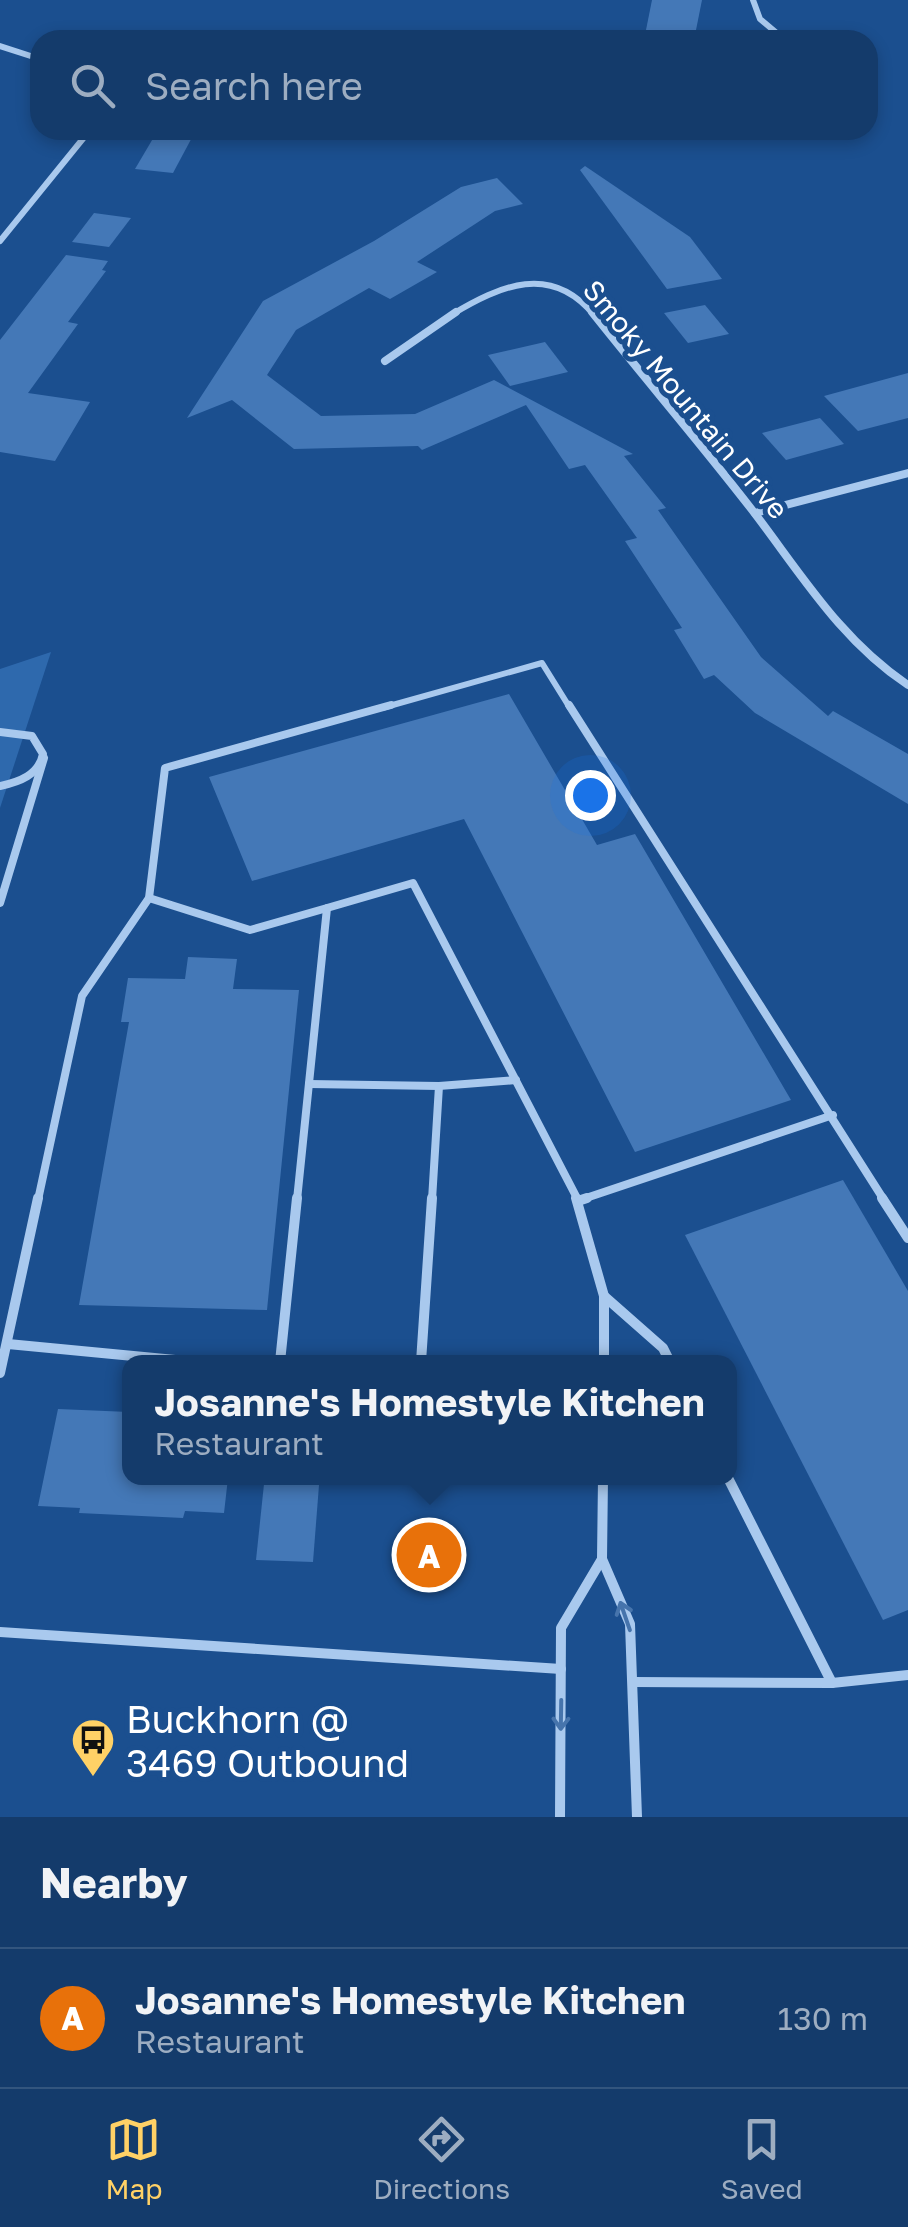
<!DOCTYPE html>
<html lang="en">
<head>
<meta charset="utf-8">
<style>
	:root { --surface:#143b6b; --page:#214673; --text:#f1f3f6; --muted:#9dadc1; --line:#33557e; --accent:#ffd166 }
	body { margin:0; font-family:"Golos Text",sans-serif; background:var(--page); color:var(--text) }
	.you { position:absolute; left:590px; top:795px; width:35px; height:35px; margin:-25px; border:8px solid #fff; border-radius:50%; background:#1a73e8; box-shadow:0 0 0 15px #1a73e833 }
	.badge { display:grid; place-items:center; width:65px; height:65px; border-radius:50%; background:var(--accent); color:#fff; font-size:32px; font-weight:700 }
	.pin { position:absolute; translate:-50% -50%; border:5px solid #fff; box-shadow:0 2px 10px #0006 }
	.popup { position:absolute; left:122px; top:1355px; width:615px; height:130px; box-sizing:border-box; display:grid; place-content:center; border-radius:20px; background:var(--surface); filter:drop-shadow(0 2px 8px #0005); font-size:32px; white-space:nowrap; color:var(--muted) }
	.popup b { font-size:38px; color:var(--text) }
	.popup::after { content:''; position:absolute; left:50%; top:100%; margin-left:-20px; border:20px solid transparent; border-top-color:var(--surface) }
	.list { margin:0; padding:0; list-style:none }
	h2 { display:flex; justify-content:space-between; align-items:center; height:130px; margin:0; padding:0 40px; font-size:42px }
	h2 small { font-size:32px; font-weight:400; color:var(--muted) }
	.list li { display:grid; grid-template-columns:65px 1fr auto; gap:30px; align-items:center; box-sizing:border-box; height:140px; padding:0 40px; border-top:2px solid var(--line) }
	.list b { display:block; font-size:38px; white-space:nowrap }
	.list p { margin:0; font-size:32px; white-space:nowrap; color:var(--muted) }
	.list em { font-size:32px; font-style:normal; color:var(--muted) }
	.icon { flex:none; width:55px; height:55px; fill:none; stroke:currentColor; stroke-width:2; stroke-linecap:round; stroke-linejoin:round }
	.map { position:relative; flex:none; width:908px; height:1817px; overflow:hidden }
	.search { position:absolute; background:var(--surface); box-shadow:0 5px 15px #0003; left:30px; right:30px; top:30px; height:110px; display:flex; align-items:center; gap:25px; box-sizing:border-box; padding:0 35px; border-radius:30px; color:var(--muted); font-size:38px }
	.sheet { height:270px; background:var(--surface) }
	nav { display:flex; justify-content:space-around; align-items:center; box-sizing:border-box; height:140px; border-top:2px solid var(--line); background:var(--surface); font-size:28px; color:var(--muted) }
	nav a { display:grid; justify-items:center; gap:5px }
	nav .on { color:var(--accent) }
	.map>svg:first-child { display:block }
	.green { fill:#2e69ad }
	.building { fill:#4478b7 }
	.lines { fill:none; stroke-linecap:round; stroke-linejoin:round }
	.service-far2 { stroke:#a9c9ee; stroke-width:6 }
	.service-far1 { stroke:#a9c9ee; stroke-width:8 }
	.service { stroke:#a9c9ee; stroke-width:10 }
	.minor-far1 { stroke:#a9c9ee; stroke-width:6 }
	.minor { stroke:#a9c9ee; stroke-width:8 }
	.oneway { stroke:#4674ac }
	.labels { text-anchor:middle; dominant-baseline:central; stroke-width:10; stroke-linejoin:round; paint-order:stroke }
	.far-street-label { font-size:28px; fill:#fff; stroke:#1b4f8f }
	.near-poi-label { font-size:38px; fill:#fff; stroke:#1b4f8f; text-anchor:start }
</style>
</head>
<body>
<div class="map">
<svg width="908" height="1817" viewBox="0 0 908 1817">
	<rect width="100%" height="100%" fill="#1b4f8f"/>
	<path class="green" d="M51 652 0 808V669Z"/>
	<g class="building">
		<path d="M652 0H702L694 40H644Z"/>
		<path d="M158 130H196L173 173 135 169Z"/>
		<path d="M585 166 690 237 722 279 667 289 580 170Z"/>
		<path d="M497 178 523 204 495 211 417 262 437 272 390 299 369 288 296 330 267 375 321 416 415 414 494 380 633 454 624 456 666 508 658 510 761 657 828 716 833 711 908 754V804L755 713 714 675 704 679 674 630 682 628 625 541 637 538 585 465 569 469 526 405 422 450 418 446 294 449 232 400 187 418 263 301 374 241 461 187Z"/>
		<path d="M94 213 131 218 109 247 72 242Z"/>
		<path d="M66 255 108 261 102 270 106 271 68 322 78 324 28 393 90 402 55 461 0 452V340Z"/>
		<path d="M705 305 729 334 688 343 664 313Z"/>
		<path d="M545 342 568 372 510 386 488 355Z"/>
		<path d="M908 373V418L858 431 824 396Z"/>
		<path d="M820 418 844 444 786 460 762 433Z"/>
		<path d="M509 694 597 845 635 834 791 1100 635 1152 464 819 252 881 209 777Z"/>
		<path d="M188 957 237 959 233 989 299 990 267 1310 79 1305 129 1022H121L128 978 185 979Z"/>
		<path d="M843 1180 908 1291V1610L883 1620 685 1235Z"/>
		<path d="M58 1409 129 1412V1478H228L224 1513 185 1511 183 1518 79 1513 80 1508 38 1506Z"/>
		<path d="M264 1484 319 1485 313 1562 256 1560Z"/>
	</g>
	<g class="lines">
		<path class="service-far2" d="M382 708 542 663 570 708"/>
		<g class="service-far1">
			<path d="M569 705 884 1200"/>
			<path d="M0 732 32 736 43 754C39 775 19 782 0 786"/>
			<path d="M149 898 250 930 327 908"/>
			<path d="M0 903 44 758"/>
			<path d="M309 1084 439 1086"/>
			<path d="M38 1200 82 996 149 898 165 768 391 705"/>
			<path d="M297 1200 327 908 413 883 578 1200"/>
			<path d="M432 1200 439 1086 516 1080"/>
			<path d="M580 1200 833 1115"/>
		</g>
		<g class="service">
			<path d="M576 1198 604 1296V1362"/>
			<path d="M882 1198 908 1238"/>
			<path d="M578 1201 587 1198"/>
			<path d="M604 1296 663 1348 670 1362"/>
			<path d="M8 1344 196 1362"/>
			<path d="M280 1362 297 1198"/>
			<path d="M421 1362 432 1198"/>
			<path d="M0 1373 38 1198"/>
			<path d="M603 1478 602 1559 630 1624 637 1817"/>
			<path d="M728 1478 832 1683"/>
			<path d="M0 1632 561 1669"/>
			<path d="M633 1682 832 1683 908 1675"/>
			<path d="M560 1817 561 1628 602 1559"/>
		</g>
		<g class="minor-far1">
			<path d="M753 0 760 19 785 40"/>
			<path d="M0 46 40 59"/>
			<path d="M0 241 90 130"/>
			<path d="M451 315C501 285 551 263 594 315"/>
		</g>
		<g class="minor">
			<path d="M592 312C646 380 703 446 756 515 803 577 842 641 908 685"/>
			<path d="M385 361 456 312"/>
			<path d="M755 513 908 473"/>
		</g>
	</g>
	<defs><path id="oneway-shaft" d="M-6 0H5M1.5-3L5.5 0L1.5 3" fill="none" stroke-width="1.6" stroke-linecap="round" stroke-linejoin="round" transform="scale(2.5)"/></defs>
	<g class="oneway">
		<use href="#oneway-shaft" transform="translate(625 1616) rotate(-109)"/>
		<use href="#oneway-shaft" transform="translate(561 1715) rotate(91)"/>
	</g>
	<defs>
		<g id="bus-pin" transform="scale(2.25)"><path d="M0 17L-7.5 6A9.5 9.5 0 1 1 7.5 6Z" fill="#ffd166" stroke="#1b4f8f"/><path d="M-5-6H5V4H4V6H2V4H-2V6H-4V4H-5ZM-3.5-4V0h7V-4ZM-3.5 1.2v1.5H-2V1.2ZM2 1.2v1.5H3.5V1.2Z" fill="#111"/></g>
	</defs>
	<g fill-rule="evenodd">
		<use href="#bus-pin" x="93" y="1740"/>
	</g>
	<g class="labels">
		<g class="far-street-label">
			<text transform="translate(686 399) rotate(50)">Smoky Mountain Drive</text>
		</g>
		<g class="near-poi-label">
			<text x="126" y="1718">Buckhorn @<tspan x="126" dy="44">3469 Outbound</tspan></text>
		</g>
	</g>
</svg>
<div class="you"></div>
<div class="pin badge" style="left:429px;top:1555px;background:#e8710a">A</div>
<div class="popup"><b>Josanne's Homestyle Kitchen</b>Restaurant</div>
<div class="search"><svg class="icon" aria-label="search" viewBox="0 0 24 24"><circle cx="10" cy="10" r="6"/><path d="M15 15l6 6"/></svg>Search here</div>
</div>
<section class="sheet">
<h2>Nearby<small></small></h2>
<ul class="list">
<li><span class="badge" style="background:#e8710a">A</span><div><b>Josanne's Homestyle Kitchen</b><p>Restaurant</p></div><em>130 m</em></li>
</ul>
</section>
<nav>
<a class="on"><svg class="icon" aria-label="map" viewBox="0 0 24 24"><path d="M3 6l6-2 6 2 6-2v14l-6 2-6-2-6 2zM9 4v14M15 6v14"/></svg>Map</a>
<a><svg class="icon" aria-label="directions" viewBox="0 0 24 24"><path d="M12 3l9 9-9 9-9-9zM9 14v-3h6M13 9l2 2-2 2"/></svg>Directions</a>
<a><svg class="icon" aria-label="saved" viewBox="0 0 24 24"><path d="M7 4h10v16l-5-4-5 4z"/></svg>Saved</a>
</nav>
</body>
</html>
